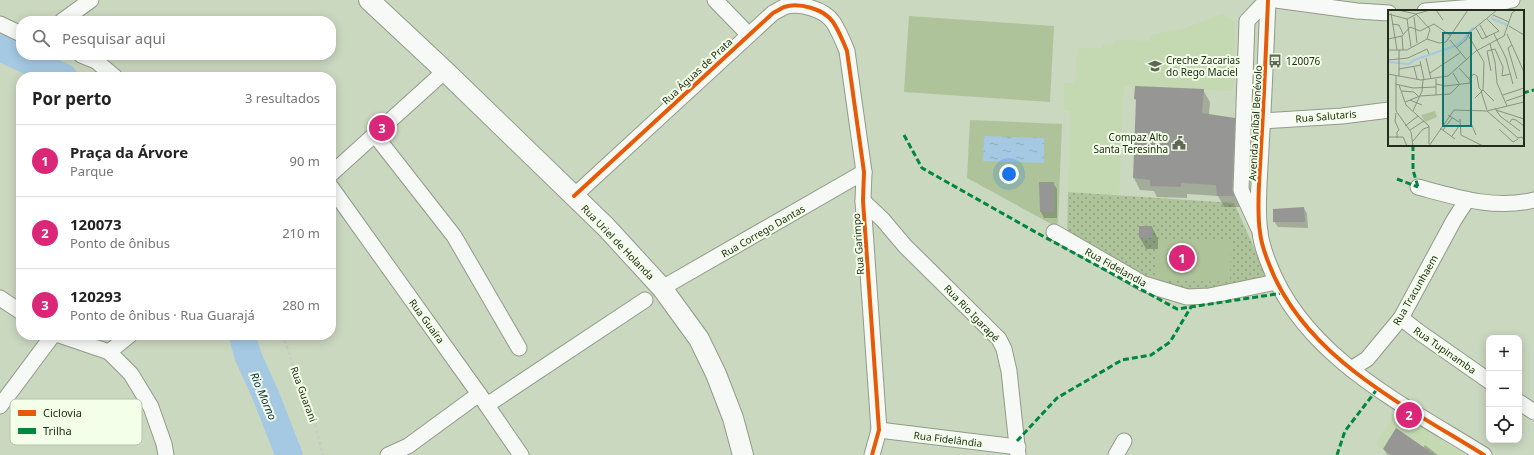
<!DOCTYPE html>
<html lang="pt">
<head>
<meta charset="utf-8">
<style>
	:root { --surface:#fff; --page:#f6f6f6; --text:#222; --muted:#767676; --line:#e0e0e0; --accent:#db2777 }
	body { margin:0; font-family:"Noto Sans",sans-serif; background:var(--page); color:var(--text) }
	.controls { position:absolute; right:12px; bottom:12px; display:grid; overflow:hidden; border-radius:8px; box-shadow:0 2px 10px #0003 }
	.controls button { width:36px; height:36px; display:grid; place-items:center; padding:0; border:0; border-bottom:1px solid var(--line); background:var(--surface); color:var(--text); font:20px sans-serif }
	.you { position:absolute; left:1009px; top:174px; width:14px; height:14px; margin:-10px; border:3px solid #fff; border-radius:50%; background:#1a73e8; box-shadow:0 0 0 6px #1a73e833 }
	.badge { display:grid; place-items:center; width:26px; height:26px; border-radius:50%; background:var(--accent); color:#fff; font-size:13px; font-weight:700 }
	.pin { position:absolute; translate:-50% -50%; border:2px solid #fff; box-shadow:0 1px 4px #0006 }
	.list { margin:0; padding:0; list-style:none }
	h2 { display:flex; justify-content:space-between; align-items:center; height:52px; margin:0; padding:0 16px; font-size:17px }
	h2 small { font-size:13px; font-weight:400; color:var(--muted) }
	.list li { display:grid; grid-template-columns:26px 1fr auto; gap:12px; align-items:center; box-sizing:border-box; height:72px; padding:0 16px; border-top:1px solid var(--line) }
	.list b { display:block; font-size:15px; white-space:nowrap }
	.list p { margin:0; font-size:13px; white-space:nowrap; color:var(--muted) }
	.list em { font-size:13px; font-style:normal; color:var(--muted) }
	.icon { flex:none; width:22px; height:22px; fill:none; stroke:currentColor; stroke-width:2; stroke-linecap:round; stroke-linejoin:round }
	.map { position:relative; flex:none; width:1534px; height:455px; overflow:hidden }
	.search { position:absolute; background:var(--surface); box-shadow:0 2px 10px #0003; left:16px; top:16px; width:320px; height:44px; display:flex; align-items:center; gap:10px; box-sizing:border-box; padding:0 14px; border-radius:16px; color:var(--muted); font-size:15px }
	.panel { position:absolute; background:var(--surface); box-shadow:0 2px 10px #0003; left:16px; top:72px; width:320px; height:268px; border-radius:16px }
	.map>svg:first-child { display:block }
	.built { fill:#c4d8b1 }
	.park { fill:url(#park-dots) }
	.pitch { fill:#aec39a }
	.water { fill:url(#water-ripples) }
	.shadow { fill:#0003 }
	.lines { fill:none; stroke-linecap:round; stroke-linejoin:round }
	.river { stroke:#a5c9e3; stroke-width:27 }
	.building { fill:#969795 }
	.minor-casing { stroke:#919b88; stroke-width:17 }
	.major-casing { stroke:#919b88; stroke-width:22 }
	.path { stroke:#c7cbc3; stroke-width:2.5; stroke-dasharray:3 3; stroke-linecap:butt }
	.minor { stroke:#f7f9f6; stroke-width:15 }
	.major { stroke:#f7f9f6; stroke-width:20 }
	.quiet { stroke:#00873e; stroke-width:3; stroke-dasharray:6 3; stroke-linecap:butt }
	.cycleway-casing { stroke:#f3ffe8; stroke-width:6 }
	.cycleway { stroke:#e8590c; stroke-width:4 }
	.labels { text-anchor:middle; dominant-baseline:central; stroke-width:4; stroke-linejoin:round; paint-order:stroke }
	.poi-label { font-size:10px; fill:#232c1a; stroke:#f3ffe8; text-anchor:start }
	.street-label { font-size:10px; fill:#232c1a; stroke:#f3ffe8 }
	.water-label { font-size:11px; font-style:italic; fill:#092b49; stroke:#f3ffe8 }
	.inset-river { fill:none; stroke:#a5c9e3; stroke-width:2 }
	.inset-road { fill:none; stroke:#88937e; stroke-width:1 }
	.view { fill:#0f766e; fill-opacity:0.15; stroke:#0f766e; stroke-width:2 }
	.inset-edge { fill:none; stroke:#232c1a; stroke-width:2 }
	.key { fill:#f3ffe8; stroke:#b5c0aa; stroke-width:1 }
	.key-label { font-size:11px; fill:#232c1a }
</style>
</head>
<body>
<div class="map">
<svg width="1534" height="455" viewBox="0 0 1534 455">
	<defs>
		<pattern id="park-dots" width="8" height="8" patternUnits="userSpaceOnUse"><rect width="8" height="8" fill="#aec39a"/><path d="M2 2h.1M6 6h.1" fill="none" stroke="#8d9f7d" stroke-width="1.8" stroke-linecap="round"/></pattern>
		<pattern id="water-ripples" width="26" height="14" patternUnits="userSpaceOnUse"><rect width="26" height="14" fill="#a5c9e3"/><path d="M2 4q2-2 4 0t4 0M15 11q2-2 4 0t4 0" fill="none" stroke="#8eadc2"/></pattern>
	</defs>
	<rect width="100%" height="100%" fill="#cbd8c0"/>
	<g class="built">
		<path d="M1222 14 1235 22 1233 91 1124 86 1119 195 1068 192 1070 110H1064V83H1075L1077 48H1102L1104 44H1113L1116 40 1148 41 1154 34 1180 30Z"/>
		<path d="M1398 409 1463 455H1390L1375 445Z"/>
	</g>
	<path class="park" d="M1068 192 1234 203 1268 279 1235 289 1192 290 1160 286 1067 237Z"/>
	<g class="pitch">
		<path d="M909 16 1054 26 1050 102 904 92Z"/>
		<path d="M970 120 1062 124 1058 223 1056 225H1053L967 178Z"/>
		<path d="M1156 240 1231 241 1230 282 1155 280Z"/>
	</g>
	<path class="water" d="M984 136 1044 138V163L983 161Z"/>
	<g class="shadow">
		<path d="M1203 90 1210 102 1209 115 1234 119 1241 131 1238 202 1240 207H1224L1218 196 1187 194V198L1157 197 1154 191 1140 190 1134 178 1137 103 1135 99Z"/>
		<path d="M1053 183 1057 189V218H1044L1041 212Z"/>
		<path d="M1304 208 1307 214 1308 228 1278 227 1274 221Z"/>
		<path d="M1152 227 1158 239V249H1146L1140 238Z"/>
		<path d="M1425 445 1438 455H1387L1384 449 1423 448Z"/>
	</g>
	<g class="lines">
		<g class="river">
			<path d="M0 48 64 77"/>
			<path d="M242 335 248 356 266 396 289 455"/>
		</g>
	</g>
	<g class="building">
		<path d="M1135 86 1204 89 1202 113 1235 118 1232 190 1234 196H1217L1216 185 1181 183V187L1150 186V180L1133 178 1136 99H1134Z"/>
		<path d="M1039 182H1054V212H1040Z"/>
		<path d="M1304 207 1305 222H1273V209Z"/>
		<rect x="1139" y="226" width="13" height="12"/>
		<path d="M1396 428 1435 455H1392L1383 449Z"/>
	</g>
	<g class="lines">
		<g class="minor-casing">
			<g id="minor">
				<path d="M715 0 749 35"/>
				<path d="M1268 0C1266 49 1264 99 1261 148 1260 174 1256 207 1260 232 1261 243 1265 254 1269 264 1304 357 1404 405 1484 455"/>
				<path d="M1276 0 1357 11 1389 13"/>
				<path d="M1425 11 1486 6 1512 0"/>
				<path d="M62 21 91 0"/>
				<path d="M0 24 21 34"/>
				<path d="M81 55 96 61 115 77"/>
				<path d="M1263 121 1342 116 1389 110"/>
				<path d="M375 135 454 236 519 348"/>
				<path d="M331 174 445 71"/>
				<path d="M331 187 479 394 521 455"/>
				<path d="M1418 187C1455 197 1495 210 1534 200"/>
				<path d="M574 196 773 13C777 11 780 9 784 7 799 2 824 9 833 22 839 31 843 41 847 51L864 172 863 201 879 430 872 455"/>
				<path d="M863 201 883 220 905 246 999 339 1004 349 1009 371 1018 455"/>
				<path d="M1258 227 1241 190 1247 21 1267 0"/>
				<path d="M1054 232 1144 284 1187 297 1209 296 1276 282"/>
				<path d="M662 288 864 172"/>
				<path d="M0 298 21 312"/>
				<path d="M1401 318 1419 332 1489 381"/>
				<path d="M59 335 109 352 131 374 151 407 164 444 166 455"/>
				<path d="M109 352 130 335"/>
				<path d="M1351 369 1367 359 1401 318 1454 220 1467 200"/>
				<path d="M1519 402 1534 412"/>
				<path d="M487 405 645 300"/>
				<path d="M0 406 53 335"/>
				<path d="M879 430 1018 447"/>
				<path d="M388 455 408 446 479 394"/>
				<path d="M1116 455 1124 441"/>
			</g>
		</g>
		<g class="major-casing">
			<path id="major" d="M369 0 445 71 606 227 662 288 699 339 716 374 733 418 743 455"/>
		</g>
		<path class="path" d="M282 335 288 349 298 386 311 409 323 455"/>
		<use href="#minor" class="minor"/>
		<use href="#major" class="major"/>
		<g class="quiet">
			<path d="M1523 93 1534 90"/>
			<path d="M904 135 922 168 1039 234 1177 309 1283 293"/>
			<path d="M1413 145V170L1418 187"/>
			<path d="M1397 179 1418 187"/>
			<path d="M1017 441 1057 398 1122 360 1151 355 1170 342 1191 307"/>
			<path d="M1337 455 1345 431 1378 388"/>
		</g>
		<g class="cycleway-casing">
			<g id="cycleway">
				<path d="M1268 0C1266 49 1264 99 1261 148 1260 174 1256 207 1260 232 1261 243 1265 254 1269 264 1304 357 1404 405 1484 455"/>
				<path d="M574 196 773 13C777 11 780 9 784 7 799 2 824 9 833 22 839 31 843 41 847 51L864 172 863 201 879 430 872 455"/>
			</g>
		</g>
		<use href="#cycleway" class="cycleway"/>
	</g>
	<defs>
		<g id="bus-bare" transform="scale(1.08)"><path d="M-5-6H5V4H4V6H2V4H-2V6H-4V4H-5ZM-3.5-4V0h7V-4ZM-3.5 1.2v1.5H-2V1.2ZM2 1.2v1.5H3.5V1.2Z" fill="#5e6854" stroke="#f3ffe8" stroke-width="2.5" paint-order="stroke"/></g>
		<g id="school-bare" transform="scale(1.08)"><path d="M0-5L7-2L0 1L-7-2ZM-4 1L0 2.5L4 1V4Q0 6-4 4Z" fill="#5e6854" stroke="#f3ffe8" stroke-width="2.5" paint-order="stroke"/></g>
		<g id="civic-bare" transform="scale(1.08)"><path d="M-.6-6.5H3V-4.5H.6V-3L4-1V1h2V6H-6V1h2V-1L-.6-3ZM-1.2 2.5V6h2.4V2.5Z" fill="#5e6854" stroke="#f3ffe8" stroke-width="2.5" paint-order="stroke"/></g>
	</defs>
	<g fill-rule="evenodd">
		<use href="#bus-bare" x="1275" y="61"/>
		<use href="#school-bare" x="1155" y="66"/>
		<use href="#civic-bare" x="1179" y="143"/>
	</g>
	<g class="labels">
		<g class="poi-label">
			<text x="1166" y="60">Creche Zacarias<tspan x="1166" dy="12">do Rego Maciel</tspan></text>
			<text x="1286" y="61">120076</text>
			<text x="1168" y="137" text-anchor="end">Compaz Alto<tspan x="1168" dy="12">Santa Teresinha</tspan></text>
		</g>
		<g class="street-label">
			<text transform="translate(697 71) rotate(-43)">Rua Águas de Prata</text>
			<text transform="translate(1326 116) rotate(-5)">Rua Salutaris</text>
			<text transform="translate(1255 123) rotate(-87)">Avenida Aníbal Benévolo</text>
			<text transform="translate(763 231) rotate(-30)">Rua Corrego Dantas</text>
			<text transform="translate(618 242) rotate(46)">Rua Uriel de Holanda</text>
			<text transform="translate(858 244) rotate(-94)">Rua Garimpo</text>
			<text transform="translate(1116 267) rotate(29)">Rua Fidelandia</text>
			<text transform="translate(1415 290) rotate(-60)">Rua Tracunhaem</text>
			<text transform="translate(972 313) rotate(46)">Rua Rio Igarapé</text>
			<text transform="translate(427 321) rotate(54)">Rua Guaíra</text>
			<text transform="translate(1445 350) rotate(35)">Rua Tupinamba</text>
			<text transform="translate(304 394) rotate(70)">Rua Guarani</text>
			<text transform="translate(948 439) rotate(7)">Rua Fidelândia</text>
		</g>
		<g class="water-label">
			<text transform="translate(264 396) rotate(67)">Rio Morno</text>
		</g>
	</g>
	<g transform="translate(1388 10)">
		<rect width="136" height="136" fill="#cbd8c0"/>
		<path d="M47 101 49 107 37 112 33 105Z" fill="#aec39a"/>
		<path class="inset-river" d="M103 8 119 15M0 52 21 54 26 50 67 36 76 29 83 19 88 17"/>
		<path class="inset-road" d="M10 0 28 4 42 0M48 0 55 10M3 3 9 40M0 4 19 9 29 4M28 4 42 19 39 29M105 5 121 12M26 7 29 33M19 9 23 37M4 14 11 15 15 24M92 15 99 28M121 16 136 25M88 18 94 29 111 21 99 9M106 24 118 48 125 74M119 24 136 62M80 25 96 52 95 80 87 88M14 26 15 40M0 29 14 26 22 17 32 21 46 14 63 26M62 30 79 50M102 34 107 52 109 73 119 96M124 35 120 38 129 69M68 38 78 30 82 22 109 0M0 40H19L39 29 51 33 58 32 80 0M38 48 43 69M0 50 20 48 39 39 41 44M32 51 36 69M26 57 29 69M11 59 33 55M103 61 99 41 107 39 115 57 114 66 122 64M42 63 72 43M65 63 72 75M0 64 33 70 60 66 88 41 116 26 124 3 128 0M8 65V101L23 122 25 136M11 66V40M81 68 86 64 89 66 91 78 94 81M7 74 25 78 48 77M48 74 57 76 82 73V70L71 58M11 75 18 95 41 116V134M95 80 106 91M14 81 26 82 30 86M93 81 99 100M48 85V69M115 85 136 78M22 90 34 95M118 91 136 85M17 92 32 86 62 84 71 75M107 98 112 106 132 121M83 100V113L88 125M108 100 136 109M25 101 34 81 35 70M99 101 130 128 134 127 136 130M8 103 7 111 11 120 9 122V128M60 105 71 112M72 109 73 125 95 136M122 112 124 109 128 110 136 116M17 116 30 106M52 118 67 129M111 119 125 132 130 129M22 120 36 111M55 120 64 108M64 126 71 116M0 127H15L19 136M25 131 35 119 41 117M41 136 66 100 99 101 136 92"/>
		<path class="view" d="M55 23H83V116H55Z"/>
		<rect width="136" height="136" class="inset-edge"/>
	</g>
	<rect x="10" y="399" width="132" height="46" rx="6" class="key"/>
	<rect x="18" y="410" width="18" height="6" fill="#e8590c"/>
	<rect x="18" y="428" width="18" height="6" fill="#00873e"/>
	<g class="key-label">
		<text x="43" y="417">Ciclovia</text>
		<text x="43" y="435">Trilha</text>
	</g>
</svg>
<div class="controls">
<button>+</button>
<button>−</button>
<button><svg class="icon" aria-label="locate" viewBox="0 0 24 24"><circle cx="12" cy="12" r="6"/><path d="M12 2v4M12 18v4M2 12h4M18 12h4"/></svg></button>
</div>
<div class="you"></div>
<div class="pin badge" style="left:1182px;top:258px">1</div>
<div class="pin badge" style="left:1409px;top:415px">2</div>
<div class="pin badge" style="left:382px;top:128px">3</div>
<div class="search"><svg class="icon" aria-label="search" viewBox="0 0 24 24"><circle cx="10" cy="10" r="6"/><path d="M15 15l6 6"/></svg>Pesquisar aqui</div>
<section class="panel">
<h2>Por perto<small>3 resultados</small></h2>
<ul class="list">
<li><span class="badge">1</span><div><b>Praça da Árvore</b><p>Parque</p></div><em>90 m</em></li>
<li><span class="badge">2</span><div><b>120073</b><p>Ponto de ônibus</p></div><em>210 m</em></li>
<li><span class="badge">3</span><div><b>120293</b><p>Ponto de ônibus · Rua Guarajá</p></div><em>280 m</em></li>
</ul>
</section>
</div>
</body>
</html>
